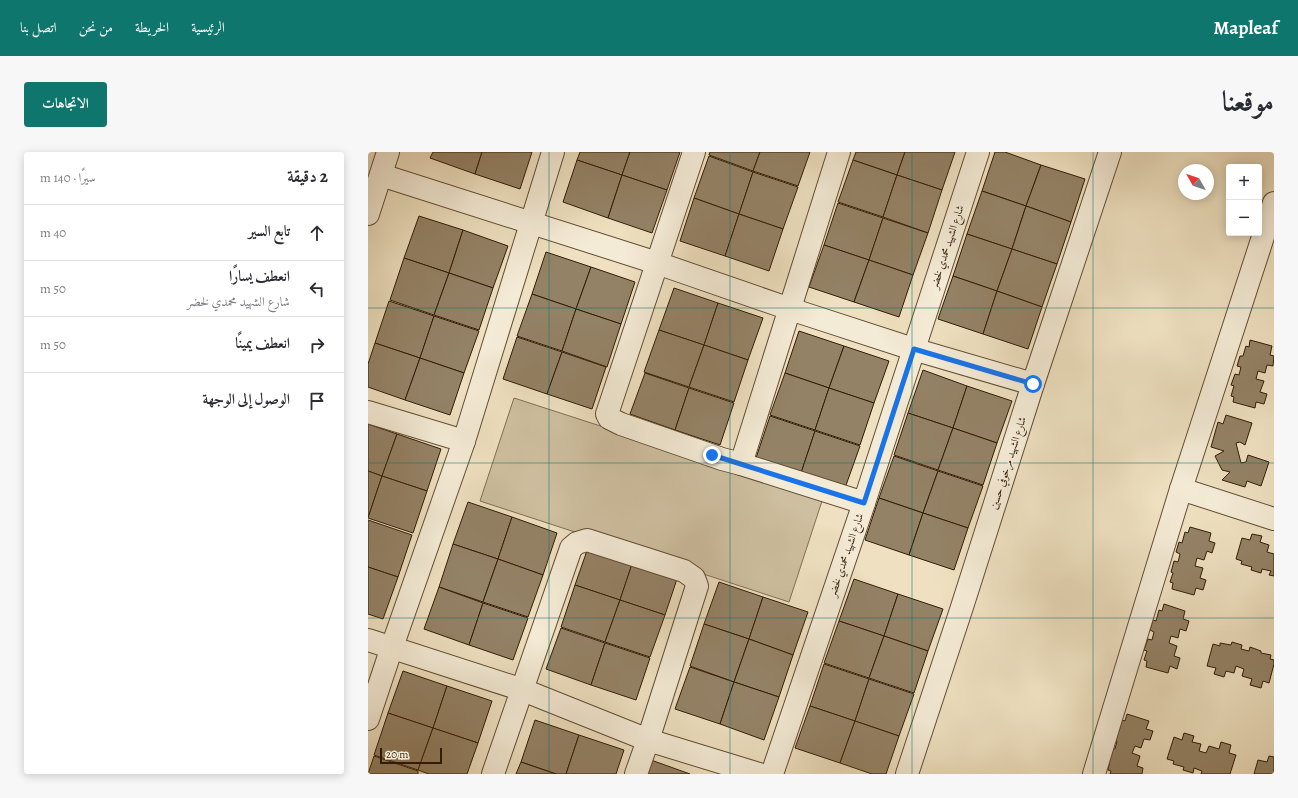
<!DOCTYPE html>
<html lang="ar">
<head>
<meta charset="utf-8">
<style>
	:root { --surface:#fff; --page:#f7f7f7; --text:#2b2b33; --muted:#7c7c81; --line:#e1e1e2; --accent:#0f766e }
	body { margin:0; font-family:Alegreya,Amiri,serif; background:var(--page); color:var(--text); direction:rtl }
	.controls { position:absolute; right:12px; top:12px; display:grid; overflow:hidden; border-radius:4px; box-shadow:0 2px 10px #0003 }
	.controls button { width:36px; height:36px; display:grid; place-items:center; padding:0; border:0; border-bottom:1px solid var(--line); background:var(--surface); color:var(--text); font:20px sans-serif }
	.compass { position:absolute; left:810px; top:12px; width:36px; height:36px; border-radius:50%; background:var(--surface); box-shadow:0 2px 10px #0003; rotate:310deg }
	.scale { position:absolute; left:12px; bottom:10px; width:62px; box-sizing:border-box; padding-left:4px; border:2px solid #331c05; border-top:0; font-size:11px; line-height:14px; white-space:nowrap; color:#331c05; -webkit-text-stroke:3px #f4ebd6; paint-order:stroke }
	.stop { position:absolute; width:12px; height:12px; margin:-9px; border:3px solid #1a73e8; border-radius:50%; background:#fff }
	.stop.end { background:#1a73e8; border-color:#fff; box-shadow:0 1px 4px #0008 }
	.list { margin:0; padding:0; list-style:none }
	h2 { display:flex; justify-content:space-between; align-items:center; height:52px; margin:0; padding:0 16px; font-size:17px }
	h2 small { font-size:13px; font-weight:400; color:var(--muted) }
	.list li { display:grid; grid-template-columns:26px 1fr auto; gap:12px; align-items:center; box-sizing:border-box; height:56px; padding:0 16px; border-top:1px solid var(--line) }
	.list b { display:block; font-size:15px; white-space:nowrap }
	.list p { margin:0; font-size:13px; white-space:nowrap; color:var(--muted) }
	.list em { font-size:13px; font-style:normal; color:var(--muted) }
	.icon { flex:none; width:22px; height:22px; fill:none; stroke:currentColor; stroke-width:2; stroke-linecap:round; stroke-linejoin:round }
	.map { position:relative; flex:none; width:906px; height:622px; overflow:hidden; direction:ltr; border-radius:4px }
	header { display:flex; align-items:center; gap:24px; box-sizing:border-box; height:56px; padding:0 20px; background:var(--accent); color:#fff }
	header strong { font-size:19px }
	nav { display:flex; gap:22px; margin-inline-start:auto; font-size:14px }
	.intro { display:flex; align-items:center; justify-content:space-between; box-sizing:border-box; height:96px; padding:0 24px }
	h1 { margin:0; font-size:28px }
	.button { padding:10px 18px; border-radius:4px; background:var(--accent); color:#fff; font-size:14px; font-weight:700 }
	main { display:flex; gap:24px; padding:0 24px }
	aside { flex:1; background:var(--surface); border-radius:4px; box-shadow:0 2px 10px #0003 }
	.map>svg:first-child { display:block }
	.green { fill:#cebfa0; stroke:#806e52 }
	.building { fill:#948266; stroke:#331c05 }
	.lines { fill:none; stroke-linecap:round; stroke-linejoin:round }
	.minor-casing { stroke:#624d34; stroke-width:24 }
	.minor { stroke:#f4ebd6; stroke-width:22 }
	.route { stroke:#1a73e8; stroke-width:5 }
	.grid { fill:none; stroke:#0f766e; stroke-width:1; stroke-opacity:0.55 }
	.labels { text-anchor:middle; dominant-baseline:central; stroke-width:3; stroke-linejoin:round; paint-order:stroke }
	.street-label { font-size:11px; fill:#331c05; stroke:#f4ebd6 }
</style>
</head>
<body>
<header>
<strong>Mapleaf</strong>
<nav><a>الرئيسية</a><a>الخريطة</a><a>من نحن</a><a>اتصل بنا</a></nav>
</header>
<div class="intro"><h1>موقعنا</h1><a class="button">الاتجاهات</a></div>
<main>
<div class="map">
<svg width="906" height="622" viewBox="0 0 906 622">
	<rect width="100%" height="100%" fill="#eee0c0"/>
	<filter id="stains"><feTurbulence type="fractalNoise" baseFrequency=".005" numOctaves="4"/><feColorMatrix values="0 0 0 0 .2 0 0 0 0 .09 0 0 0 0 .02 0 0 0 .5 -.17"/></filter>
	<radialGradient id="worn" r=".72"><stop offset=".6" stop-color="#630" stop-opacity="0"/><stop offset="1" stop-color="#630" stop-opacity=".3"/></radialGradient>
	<path class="green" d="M146 246 455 346 421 450 112 349Z"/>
	<g class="building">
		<path d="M65 0H114L107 22 62 6Z"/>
		<path d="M114 0H164L152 37 107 22Z"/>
		<path d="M212 0H262L254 23 209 8Z"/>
		<path d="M262 0H312L299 38 254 23Z"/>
		<path d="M342 0H392L385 19 341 3Z"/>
		<path d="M392 0H442L430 34 385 19Z"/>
		<path d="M488 0H537L529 23 485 8Z"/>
		<path d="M537 0H587L574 38 529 23Z"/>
		<path d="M627 0H637L673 13 658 54 614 39Z"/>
		<path d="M341 4 385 20 371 62 326 46Z"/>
		<path d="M209 8 254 23 240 66 195 50Z"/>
		<path d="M485 8 529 23 515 65 470 50Z"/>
		<path d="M673 13 717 27 703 70 658 54Z"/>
		<path d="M385 20 430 35 415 77 371 62Z"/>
		<path d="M254 23 299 38 284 81 240 66Z"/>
		<path d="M529 23 574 38 560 81 515 65Z"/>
		<path d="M614 39 658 54 644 97 599 82Z"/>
		<path d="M326 46 371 62 357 104 312 89Z"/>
		<path d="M470 51 515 66 501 108 456 93Z"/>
		<path d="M658 54 703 70 689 112 644 97Z"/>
		<path d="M371 62 415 77 401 119 357 104Z"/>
		<path d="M51 64 95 78 81 121 36 106Z"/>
		<path d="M515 66 560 81 545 123 501 108Z"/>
		<path d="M95 78 140 94 125 136 81 121Z"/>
		<path d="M599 82 644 97 629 139 585 124Z"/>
		<path d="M456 93 501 108 486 150 441 135Z"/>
		<path d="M644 97 689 112 674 155 629 139Z"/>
		<path d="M178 100 223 115 208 157 164 142Z"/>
		<path d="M36 106 81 121 66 163 22 148Z"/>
		<path d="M501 108 545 123 531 165 486 150Z"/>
		<path d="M223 115 267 130 253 172 208 157Z"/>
		<path d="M81 121 125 136 111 178 66 163Z"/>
		<path d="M585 124 629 139 615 182 570 167Z"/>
		<path d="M306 136 350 151 336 193 291 178Z"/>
		<path d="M629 139 674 155 660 197 615 182Z"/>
		<path d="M164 142 208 157 194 199 149 184Z"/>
		<path d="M21 149 66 164 52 206 7 191Z"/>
		<path d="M350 151 395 166 380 208 336 193Z"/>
		<path d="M208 157 253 172 239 215 194 199Z"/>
		<path d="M66 164 111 179 96 221 52 206Z"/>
		<path d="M291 178 336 193 321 235 276 220Z"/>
		<path d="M431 179 476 194 461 236 417 221Z"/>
		<path d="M149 185 194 200 179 242 135 227Z"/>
		<path d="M882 188 904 194 902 203 906 204 905 214 899 213 897 221 890 219 888 227 896 229 892 240 899 242 896 252 888 250 887 256 865 250 866 245 863 244 866 234 863 233 867 222 871 223 873 215 869 214 872 204H875L878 194 881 195Z"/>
		<path d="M7 191 52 206 37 248 0 235V212Z"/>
		<path d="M336 193 380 208 366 250 321 235Z"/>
		<path d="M476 194 521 209 506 251 461 236Z"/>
		<path d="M194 200 238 215 224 257 179 242Z"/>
		<path d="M52 206 96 221 82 263 37 248Z"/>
		<path d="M555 218 599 234 585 276 540 261Z"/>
		<path d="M277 221 321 236 307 278 262 262Z"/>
		<path d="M417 221 461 236 447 278 402 263Z"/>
		<path d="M599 234 644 249 629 291 585 276Z"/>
		<path d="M321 236 366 251 352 293 307 278Z"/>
		<path d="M461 236 506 251 492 293 447 278Z"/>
		<path d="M540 261 585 276 570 318 526 303Z"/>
		<path d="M858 263 884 271 877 293 872 290 868 291 873 311 878 310 880 303 901 310 893 334 879 329 877 335 854 328 862 320 854 318 847 304 856 299 843 295 850 270 855 272Z"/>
		<path d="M402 264 447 279 433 321 388 306Z"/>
		<path d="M0 272 29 282 14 324 0 319Z"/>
		<path d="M585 276 629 291 615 333 570 318Z"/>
		<path d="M447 279 492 294 477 336 433 321Z"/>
		<path d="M29 282 73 297 59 339 14 324Z"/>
		<path d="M526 304 570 319 555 361 511 346Z"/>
		<path d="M0 319 14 324 0 366Z"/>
		<path d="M570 319 615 334 600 376 555 361Z"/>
		<path d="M14 324 59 339 45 381 0 366Z"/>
		<path d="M511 346 555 361 541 403 497 388Z"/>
		<path d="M100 350 144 365 130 407 85 392Z"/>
		<path d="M555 361 600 376 586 418 541 403Z"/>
		<path d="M144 365 189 381 175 423 130 407Z"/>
		<path d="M0 368 44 383 30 425 0 415Z"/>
		<path d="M822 375 843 381 841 389 847 391 844 401 839 399 836 408 829 406 827 414 835 416 832 426 838 428 835 438 828 436 826 443 804 437 805 431 802 430 805 421 803 420 806 409 810 410 812 402 808 400 811 390 814 391 817 380 820 381Z"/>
		<path d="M884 382 894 384 892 390 901 393 899 400 906 402V424L901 423 903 419 894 417 893 421 883 418 884 415 873 412 874 409 868 407 874 386 882 388Z"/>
		<path d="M222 390 266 406 252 448 207 433Z"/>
		<path d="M85 392 130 407 115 450 71 435Z"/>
		<path d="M266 406 311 421 297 463 252 448Z"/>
		<path d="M130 407 175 423 160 465 115 450Z"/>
		<path d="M0 415 30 425 15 467 0 462Z"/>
		<path d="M486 427 530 442 516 484 471 469Z"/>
		<path d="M351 430 395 445 381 487 336 472Z"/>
		<path d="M207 433 252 448 237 490 193 475Z"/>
		<path d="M71 435 115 451 101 493 56 477Z"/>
		<path d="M530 442 575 457 560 499 516 484Z"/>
		<path d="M395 445 440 460 425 503 381 487Z"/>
		<path d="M252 448 297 463 282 505 237 490Z"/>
		<path d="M115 451 160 466 145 508 101 493Z"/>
		<path d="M796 452 817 459 815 467 821 469 818 479 812 477 810 486 803 484 801 491 809 494 806 504 812 506 809 517 802 514 800 521 778 515 779 509 776 508 779 499 776 498 780 487 784 488 786 480 782 478 785 468 788 469 791 458 794 459Z"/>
		<path d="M471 469 516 484 501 526 456 511Z"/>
		<path d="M336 472 381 487 366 530 322 514Z"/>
		<path d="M193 476 237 491 223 533 178 517Z"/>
		<path d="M516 484 560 499 546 541 501 526Z"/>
		<path d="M381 487 425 503 411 545 366 530Z"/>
		<path d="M864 490 874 493 873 497 881 499 882 495 893 499V501L903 503 902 507 906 508V512L901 531 895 529 893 536 882 533 884 527 874 524 876 517 868 514 866 521 858 519 856 525 846 522 848 516 839 514 845 492 852 494V491L863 493Z"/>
		<path d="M237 491 282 506 268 548 223 533Z"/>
		<path d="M456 512 501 527 487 569 442 554Z"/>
		<path d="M322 515 366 530 352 572 307 557Z"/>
		<path d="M35 519 79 534 65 576 20 561Z"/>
		<path d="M501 527 546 542 531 584 487 569Z"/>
		<path d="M366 530 411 545 396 588 352 572Z"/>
		<path d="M79 534 124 549 110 591 65 576Z"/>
		<path d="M442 554 487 569 472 611 427 596Z"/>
		<path d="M20 561 65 576 50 618 6 603Z"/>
		<path d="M759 562 781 569 778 577 785 579 782 588 776 587 773 596 767 594 764 601 772 604 769 614 775 616 774 622H742L743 619 740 618 742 608H740L743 596 747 597 749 589 745 588 748 578 751 579 754 568 757 569Z"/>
		<path d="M167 568 211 583 198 622H188L153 610Z"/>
		<path d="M487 569 531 584 518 622H504L472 611Z"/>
		<path d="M65 576 110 591 99 622H61L50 618Z"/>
		<path d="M816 581 826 584 824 590 833 592 831 599 838 601 841 594 851 597 853 590 863 593 861 601 868 603 862 622H833L834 619 826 616 825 621 815 618 816 615 805 612 806 609 799 607 806 585 814 588Z"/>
		<path d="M211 583 256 598 248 622H198Z"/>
		<path d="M6 604 50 619V622H0Z"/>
		<path d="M901 604 906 605V622H886L890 608 899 610Z"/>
		<path d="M283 608 322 622H278Z"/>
		<path d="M153 610 188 622H148Z"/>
	</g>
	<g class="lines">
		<g class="minor-casing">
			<g id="minor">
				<path d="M326 0 239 262 241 266 253 272 354 307 373 312 496 351"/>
				<path d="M13 23 289 111 422 157 545 197 665 232"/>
				<path d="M0 62 20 0"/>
				<path d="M0 260 96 289"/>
				<path d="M373 312 471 0"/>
				<path d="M813 337 906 367"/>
				<path d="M0 488 155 538 280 588 391 622"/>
				<path d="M0 567 24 495 96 289 185 0"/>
				<path d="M125 622 203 396 209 391 219 388 316 419 326 426 329 434 280 588 268 622"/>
				<path d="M404 622 496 351 610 0"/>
				<path d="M539 622 594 455 665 232 742 0"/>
				<path d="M726 622 813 337 906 51"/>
			</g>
		</g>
		<use href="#minor" class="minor"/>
	</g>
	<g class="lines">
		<path class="route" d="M344 303 496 351 546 197 665 232"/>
	</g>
	<path class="grid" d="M181 0V622M362 0V622M544 0V622M725 0V622M0 156H906M0 311H906M0 466H906"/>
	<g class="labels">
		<g class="street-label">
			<text transform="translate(579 95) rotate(-72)">شارع الشهيد محمدي لخضر</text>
			<text transform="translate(640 311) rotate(-72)">شارع الشهيد مرخوفي حسين</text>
			<text transform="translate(478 403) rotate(-71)">شارع الشهيد محمدي لخضر</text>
		</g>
	</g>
	<rect width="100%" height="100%" filter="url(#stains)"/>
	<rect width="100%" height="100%" fill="url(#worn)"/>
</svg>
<div class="controls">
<button>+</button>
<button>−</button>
</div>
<svg class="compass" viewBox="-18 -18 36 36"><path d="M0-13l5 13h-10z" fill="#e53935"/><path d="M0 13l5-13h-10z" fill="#7c7c81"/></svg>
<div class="scale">20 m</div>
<div class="stop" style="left:665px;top:232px"></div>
<div class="stop end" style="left:344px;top:303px"></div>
</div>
<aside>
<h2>2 دقيقة<small>سيرًا · 140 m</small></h2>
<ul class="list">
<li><svg class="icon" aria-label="ahead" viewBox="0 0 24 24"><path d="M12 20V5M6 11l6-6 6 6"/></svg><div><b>تابع السير</b></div><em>40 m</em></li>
<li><svg class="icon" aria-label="left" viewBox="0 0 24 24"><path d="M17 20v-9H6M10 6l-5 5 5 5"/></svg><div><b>انعطف يسارًا</b><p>شارع الشهيد محمدي لخضر</p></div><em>50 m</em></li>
<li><svg class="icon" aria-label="right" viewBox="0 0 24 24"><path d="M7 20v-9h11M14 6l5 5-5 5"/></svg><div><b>انعطف يمينًا</b></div><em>50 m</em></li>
<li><svg class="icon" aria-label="arrive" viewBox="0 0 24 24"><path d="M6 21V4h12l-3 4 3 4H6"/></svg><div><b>الوصول إلى الوجهة</b></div></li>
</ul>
</aside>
</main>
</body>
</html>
